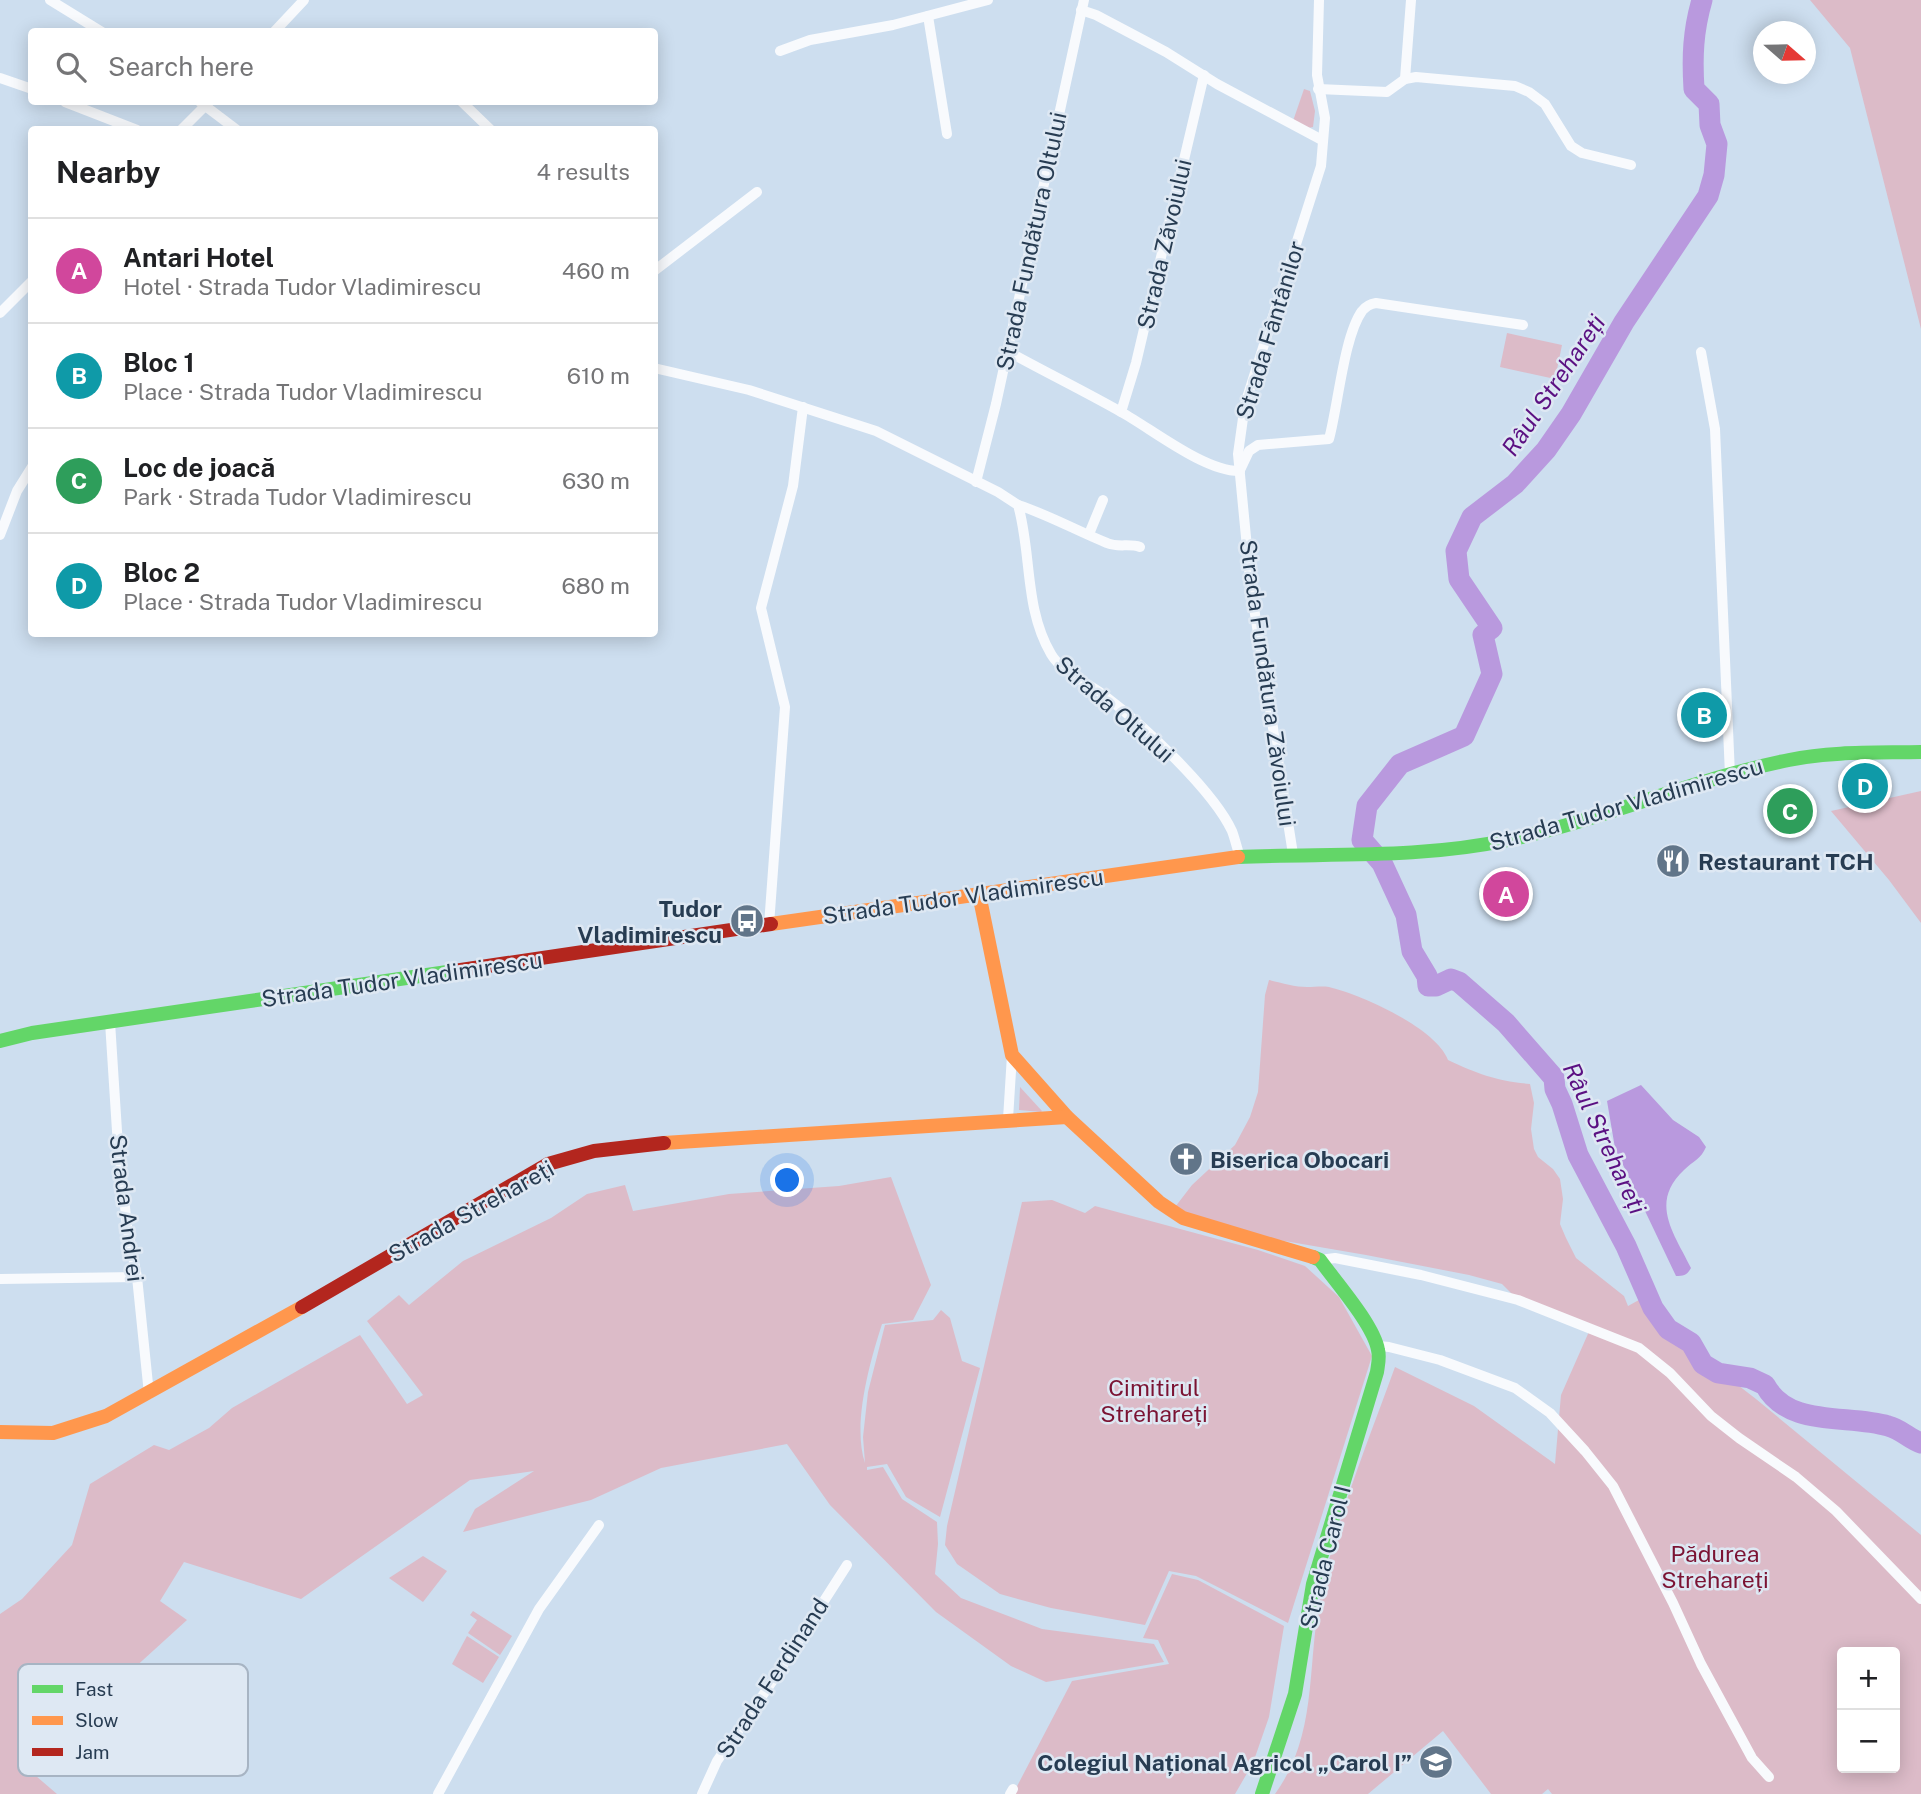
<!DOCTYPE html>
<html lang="en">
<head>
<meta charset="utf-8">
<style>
	:root { --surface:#fff; --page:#f2f2f2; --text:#202124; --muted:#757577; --line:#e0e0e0; --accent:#617589 }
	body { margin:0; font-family:"Public Sans",sans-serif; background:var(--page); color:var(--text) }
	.controls { position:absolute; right:21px; bottom:21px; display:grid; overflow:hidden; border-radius:7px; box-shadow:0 4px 18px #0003 }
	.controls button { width:63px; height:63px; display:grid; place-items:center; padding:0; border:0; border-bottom:2px solid var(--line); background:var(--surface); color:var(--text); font:35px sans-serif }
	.compass { position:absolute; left:1753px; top:21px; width:63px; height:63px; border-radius:50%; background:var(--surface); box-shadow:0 4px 18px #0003; rotate:110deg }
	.you { position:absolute; left:788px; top:1181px; width:24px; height:24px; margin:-18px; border:5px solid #fff; border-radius:50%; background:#1a73e8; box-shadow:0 0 0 10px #1a73e833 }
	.badge { display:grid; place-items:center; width:46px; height:46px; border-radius:50%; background:var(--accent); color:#fff; font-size:23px; font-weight:700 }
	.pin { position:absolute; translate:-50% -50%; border:4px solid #fff; box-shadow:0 2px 7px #0006 }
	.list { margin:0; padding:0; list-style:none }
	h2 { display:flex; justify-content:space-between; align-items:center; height:91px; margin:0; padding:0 28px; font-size:30px }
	h2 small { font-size:23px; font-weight:400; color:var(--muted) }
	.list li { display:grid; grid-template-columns:46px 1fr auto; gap:21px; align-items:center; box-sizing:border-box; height:105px; padding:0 28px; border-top:2px solid var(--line) }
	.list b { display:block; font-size:26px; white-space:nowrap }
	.list p { margin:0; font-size:23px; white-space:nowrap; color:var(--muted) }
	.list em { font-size:23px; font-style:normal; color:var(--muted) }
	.icon { flex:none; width:38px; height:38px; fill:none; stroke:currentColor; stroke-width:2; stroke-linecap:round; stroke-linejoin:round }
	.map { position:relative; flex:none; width:1921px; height:1794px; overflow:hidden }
	.search { position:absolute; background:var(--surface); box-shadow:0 4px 18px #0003; left:28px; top:28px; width:630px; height:77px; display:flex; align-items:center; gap:18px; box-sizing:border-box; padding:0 24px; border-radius:7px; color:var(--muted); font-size:26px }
	.panel { position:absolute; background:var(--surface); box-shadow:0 4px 18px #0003; left:28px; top:126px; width:630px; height:511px; border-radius:7px }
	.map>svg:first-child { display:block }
	.green { fill:#dcbbc8; fill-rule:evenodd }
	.water { fill:#b999de }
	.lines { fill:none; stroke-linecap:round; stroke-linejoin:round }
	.river { stroke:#b999de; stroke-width:21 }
	.street { stroke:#f8fafd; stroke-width:10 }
	.fast { stroke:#63d668; stroke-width:14 }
	.slow { stroke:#ff974d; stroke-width:14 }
	.jam { stroke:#b3261e; stroke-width:14 }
	.labels { text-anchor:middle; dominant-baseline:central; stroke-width:5; stroke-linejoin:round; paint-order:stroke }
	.street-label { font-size:23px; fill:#273c52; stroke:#dee8f3 }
	.poi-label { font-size:23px; font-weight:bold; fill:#273c52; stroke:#dee8f3; text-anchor:start }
	.park-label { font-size:23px; fill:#7b1333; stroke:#dee8f3 }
	.water-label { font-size:24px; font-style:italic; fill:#5b1082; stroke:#dee8f3 }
	.key { fill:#dee8f3; stroke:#a7b4c3; stroke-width:2 }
	.key-label { font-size:19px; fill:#273c52 }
</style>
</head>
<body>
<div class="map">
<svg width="1921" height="1794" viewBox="0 0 1921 1794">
	<rect width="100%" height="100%" fill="#cddeef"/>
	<g class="green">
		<path d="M1810 0H1921V329L1850 48Z"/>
		<path d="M1304 89 1310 91 1315 111 1313 127 1308 128 1293 121Z"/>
		<path d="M1507 333 1562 345 1555 379 1500 367Z"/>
		<path d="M1921 791V923L1889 880 1831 811Z"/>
		<path d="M1269 980C1282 983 1295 987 1307 987 1315 987 1322 986 1329 987 1362 995 1436 1028 1448 1060 1478 1074 1497 1081 1530 1084L1534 1103 1531 1129 1534 1149 1538 1157 1553 1169 1560 1179 1563 1199 1560 1224 1566 1238 1576 1258 1624 1296 1628 1306 1648 1295 1695 1352 1756 1399 1921 1535V1794H1552L1548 1789 1542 1794H1491L1443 1731 1368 1794H1275C1319 1733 1306 1664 1321 1595 1337 1516 1368 1442 1395 1367L1474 1406 1555 1464 1561 1395 1591 1327 1518 1300 1502 1284 1469 1275 1366 1255 1243 1234 1172 1211 1192 1185 1235 1145 1250 1117 1258 1092 1265 995ZM1842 1652H1895V1768H1842Z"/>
		<path d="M1020 1087 1042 1111 1041 1112 1019 1110Z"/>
		<path d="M891 1177 931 1285 913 1320 882 1324C870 1361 852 1425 865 1463L863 1437 868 1392 885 1325 933 1320 941 1310 950 1318 962 1361 980 1368 940 1517 906 1497 887 1464 867 1467V1470L883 1467 902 1499 937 1522 938 1544 935 1574 961 1598 1042 1629 1154 1644 1164 1662 1046 1682 1011 1666 936 1612 830 1505 787 1444 661 1468 591 1500 463 1532 475 1509 534 1471 470 1480 301 1599 184 1562 160 1601 187 1620 99 1700 24 1741 22 1764 57 1794H0V1614L22 1599 72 1545 90 1484 154 1445 169 1450 209 1428 232 1408 360 1335 407 1404 423 1395 367 1321 399 1295 409 1305 463 1261 551 1218 587 1194 625 1185 633 1211 729 1194 839 1186Z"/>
		<path d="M1052 1200 1085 1213 1095 1206 1258 1250 1305 1266 1339 1297 1372 1356 1288 1623 1196 1576 1169 1571 1145 1625 1051 1608 1000 1594 957 1564 945 1545 947 1526 1022 1202Z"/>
		<path d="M423 1556 447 1571 423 1602 389 1578Z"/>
		<path d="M1172 1574 1198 1580 1284 1626 1269 1717 1253 1763 1235 1794H1013L1072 1681 1169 1664 1158 1640 1143 1638Z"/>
		<path d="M473 1611 512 1636 500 1655 468 1633 477 1620 470 1615Z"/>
		<path d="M467 1636 499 1657 483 1683 452 1664Z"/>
	</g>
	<path class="water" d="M1641 1085 1673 1120 1699 1137 1706 1147C1701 1159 1693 1161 1684 1170 1649 1203 1674 1233 1691 1268 1687 1275 1684 1276 1676 1276L1615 1148 1607 1101Z"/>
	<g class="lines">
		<path class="river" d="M1702 0C1693 31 1692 57 1694 89L1709 104 1710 125 1717 144 1714 175 1708 196 1624 322 1571 414 1546 450 1515 484 1472 517 1456 551 1459 579 1492 628 1483 635 1492 674 1464 736 1400 764 1367 806 1362 840 1382 863 1406 915 1412 951 1427 976 1428 986H1436L1451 979 1459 982 1506 1023 1554 1078 1555 1089 1562 1104 1578 1155 1626 1246 1653 1308 1668 1329 1691 1343 1703 1364 1718 1373 1750 1378 1765 1385C1788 1428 1848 1414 1888 1426 1901 1429 1909 1439 1921 1443"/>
		<g class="street">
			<path d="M50 0 102 32"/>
			<path d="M1081 10 1096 15 1166 52 1217 84 1322 140"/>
			<path d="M928 16 947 134"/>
			<path d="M274 32 304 0"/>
			<path d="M780 51 810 40 893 25 988 0"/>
			<path d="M0 78 32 89"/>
			<path d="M1405 79 1411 0"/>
			<path d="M1318 89 1387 92 1405 79 1416 77 1515 86 1529 92 1545 104 1571 146 1582 153 1631 165"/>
			<path d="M65 102 137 130"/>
			<path d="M200 102 237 130"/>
			<path d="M462 102 491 130"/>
			<path d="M181 130 209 102"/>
			<path d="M654 271 757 192"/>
			<path d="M0 313 32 281"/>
			<path d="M1007 351C1045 372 1084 391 1121 412 1152 429 1205 472 1240 471"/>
			<path d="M1701 352 1715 429 1730 775"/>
			<path d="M654 368 749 390 876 431 998 492 1018 505C1032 554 1024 608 1051 654 1062 673 1089 683 1105 696 1142 724 1213 790 1232 831 1235 839 1237 848 1240 857"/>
			<path d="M1121 412 1136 363 1204 75"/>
			<path d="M1240 470 1249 451 1258 445 1329 439C1338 406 1344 336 1362 311 1366 306 1370 304 1376 303L1523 325"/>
			<path d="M976 482 996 404 1084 0"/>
			<path d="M1018 505C1049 515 1077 531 1107 543 1118 548 1129 543 1140 547"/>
			<path d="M1089 534 1103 500"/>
			<path d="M0 535 17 491 32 467"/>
			<path d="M1293 854 1251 589 1238 454 1245 404 1321 166 1325 118 1317 75 1319 0"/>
			<path d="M769 925 785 707 761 608 793 486 803 407"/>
			<path d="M110 1022 117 1131 127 1226 137 1277 149 1394"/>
			<path d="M1008 1119 1012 1055"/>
			<path d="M1320 1260 1335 1258 1421 1275 1518 1300 1639 1348 1670 1373 1711 1416 1739 1438 1796 1477 1836 1511 1921 1599"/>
			<path d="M0 1279 137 1277"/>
			<path d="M1378 1346 1389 1347 1440 1360 1515 1388 1550 1413 1585 1451 1613 1486 1673 1603 1701 1664 1752 1758 1769 1777"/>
			<path d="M438 1794 539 1609 599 1525"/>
			<path d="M702 1794 717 1761 774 1679 847 1565"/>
			<path d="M1010 1794 1013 1789"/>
		</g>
		<g class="fast">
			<path d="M1238 857C1328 853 1419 859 1508 840 1603 820 1693 779 1789 760 1832 751 1877 753 1921 752"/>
			<path d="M0 1041 32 1033 454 971"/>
			<path d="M1262 1794 1295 1694 1313 1584 1377 1372C1378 1365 1380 1357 1378 1350 1374 1325 1335 1281 1320 1260L1313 1257"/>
		</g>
		<g class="slow">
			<path d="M979 894 1012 1055 1067 1117 1159 1202 1183 1218 1313 1257"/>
			<path d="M771 924 1238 857"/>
			<path d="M664 1143 1067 1117"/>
			<path d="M0 1432 53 1433 106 1416 302 1307"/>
		</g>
		<g class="jam">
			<path d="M454 971 771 924"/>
			<path d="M302 1307 548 1164 594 1151 664 1143"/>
		</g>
	</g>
	<defs>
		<g id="restaurant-disc" transform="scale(1.75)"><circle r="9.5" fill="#617589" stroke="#dee8f3"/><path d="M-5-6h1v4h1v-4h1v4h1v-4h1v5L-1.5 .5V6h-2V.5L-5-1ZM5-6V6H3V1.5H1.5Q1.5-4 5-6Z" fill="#fff"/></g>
		<g id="bus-disc" transform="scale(1.75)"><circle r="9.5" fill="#617589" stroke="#dee8f3"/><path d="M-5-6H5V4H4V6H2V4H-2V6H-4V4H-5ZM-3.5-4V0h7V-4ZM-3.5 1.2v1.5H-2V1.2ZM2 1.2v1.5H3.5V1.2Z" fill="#fff"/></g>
		<g id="church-disc" transform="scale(1.75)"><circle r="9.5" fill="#617589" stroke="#dee8f3"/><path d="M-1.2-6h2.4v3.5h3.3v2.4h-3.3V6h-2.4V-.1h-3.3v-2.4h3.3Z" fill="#fff"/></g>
		<g id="school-disc" transform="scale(1.75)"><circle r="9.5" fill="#617589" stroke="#dee8f3"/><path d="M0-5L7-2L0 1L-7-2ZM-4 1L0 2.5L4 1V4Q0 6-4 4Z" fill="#fff"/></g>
	</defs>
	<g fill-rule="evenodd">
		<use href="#restaurant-disc" x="1673" y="861"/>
		<use href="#bus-disc" x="747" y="921"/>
		<use href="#church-disc" x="1186" y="1159"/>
		<use href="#school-disc" x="1436" y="1762"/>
	</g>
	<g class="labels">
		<g class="street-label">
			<text transform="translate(1031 241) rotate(-78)">Strada Fundătura Oltului</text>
			<text transform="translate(1164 244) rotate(-77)">Strada Zăvoiului</text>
			<text transform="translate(1270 330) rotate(-73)">Strada Fântânilor</text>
			<text transform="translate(1268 683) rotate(82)">Strada Fundătura Zăvoiului</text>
			<text transform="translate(1115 709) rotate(41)">Strada Oltului</text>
			<text transform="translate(1626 804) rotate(-16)">Strada Tudor Vladimirescu</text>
			<text transform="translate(963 896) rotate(-8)">Strada Tudor Vladimirescu</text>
			<text transform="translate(402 979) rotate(-8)">Strada Tudor Vladimirescu</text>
			<text transform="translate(127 1208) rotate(83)">Strada Andrei</text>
			<text transform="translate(471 1211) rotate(-29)">Strada Strehareți</text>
			<text transform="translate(1325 1557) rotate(-76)">Strada Carol I</text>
			<text transform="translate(772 1678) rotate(-57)">Strada Ferdinand</text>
		</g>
		<g class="poi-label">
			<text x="1698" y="861">Restaurant TCH</text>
			<text x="722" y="908" text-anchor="end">Tudor<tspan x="722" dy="26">Vladimirescu</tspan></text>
			<text x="1210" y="1159">Biserica Obocari</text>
			<text x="1412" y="1762" text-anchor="end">Colegiul Național Agricol „Carol I”</text>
		</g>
		<g class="park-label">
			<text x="1154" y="1387">Cimitirul<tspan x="1154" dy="26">Strehareți</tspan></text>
			<text x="1715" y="1553">Pădurea<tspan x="1715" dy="26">Strehareți</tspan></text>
		</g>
		<g class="water-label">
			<text transform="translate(1553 385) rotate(-56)">Râul Strehareți</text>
			<text transform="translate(1605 1138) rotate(65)">Râul Strehareți</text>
		</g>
	</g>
	<rect x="18" y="1664" width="230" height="112" rx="10" class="key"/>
	<rect x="32" y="1685" width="31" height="8" fill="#63d668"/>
	<rect x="32" y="1716" width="31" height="9" fill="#ff974d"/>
	<rect x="32" y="1748" width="31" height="8" fill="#b3261e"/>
	<g class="key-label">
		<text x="75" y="1696">Fast</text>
		<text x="75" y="1727">Slow</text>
		<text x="75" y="1759">Jam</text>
	</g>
</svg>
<div class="controls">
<button>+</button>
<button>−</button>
</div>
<svg class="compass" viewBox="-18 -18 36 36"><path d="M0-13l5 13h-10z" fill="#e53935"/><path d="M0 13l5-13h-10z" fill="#757577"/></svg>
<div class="you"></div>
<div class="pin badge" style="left:1506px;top:894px;background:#d1479c">A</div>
<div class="pin badge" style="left:1704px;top:715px;background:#0f9aa8">B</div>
<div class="pin badge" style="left:1790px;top:811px;background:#2e9e5b">C</div>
<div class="pin badge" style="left:1865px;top:786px;background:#0f9aa8">D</div>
<div class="search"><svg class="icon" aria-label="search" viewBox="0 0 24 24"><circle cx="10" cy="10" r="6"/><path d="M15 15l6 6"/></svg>Search here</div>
<section class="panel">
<h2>Nearby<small>4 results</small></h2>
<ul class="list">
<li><span class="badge" style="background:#d1479c">A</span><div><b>Antari Hotel</b><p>Hotel · Strada Tudor Vladimirescu</p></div><em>460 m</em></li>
<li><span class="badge" style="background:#0f9aa8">B</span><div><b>Bloc 1</b><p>Place · Strada Tudor Vladimirescu</p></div><em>610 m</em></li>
<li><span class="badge" style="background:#2e9e5b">C</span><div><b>Loc de joacă</b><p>Park · Strada Tudor Vladimirescu</p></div><em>630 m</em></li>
<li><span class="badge" style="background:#0f9aa8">D</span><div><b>Bloc 2</b><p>Place · Strada Tudor Vladimirescu</p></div><em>680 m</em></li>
</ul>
</section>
</div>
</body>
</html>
